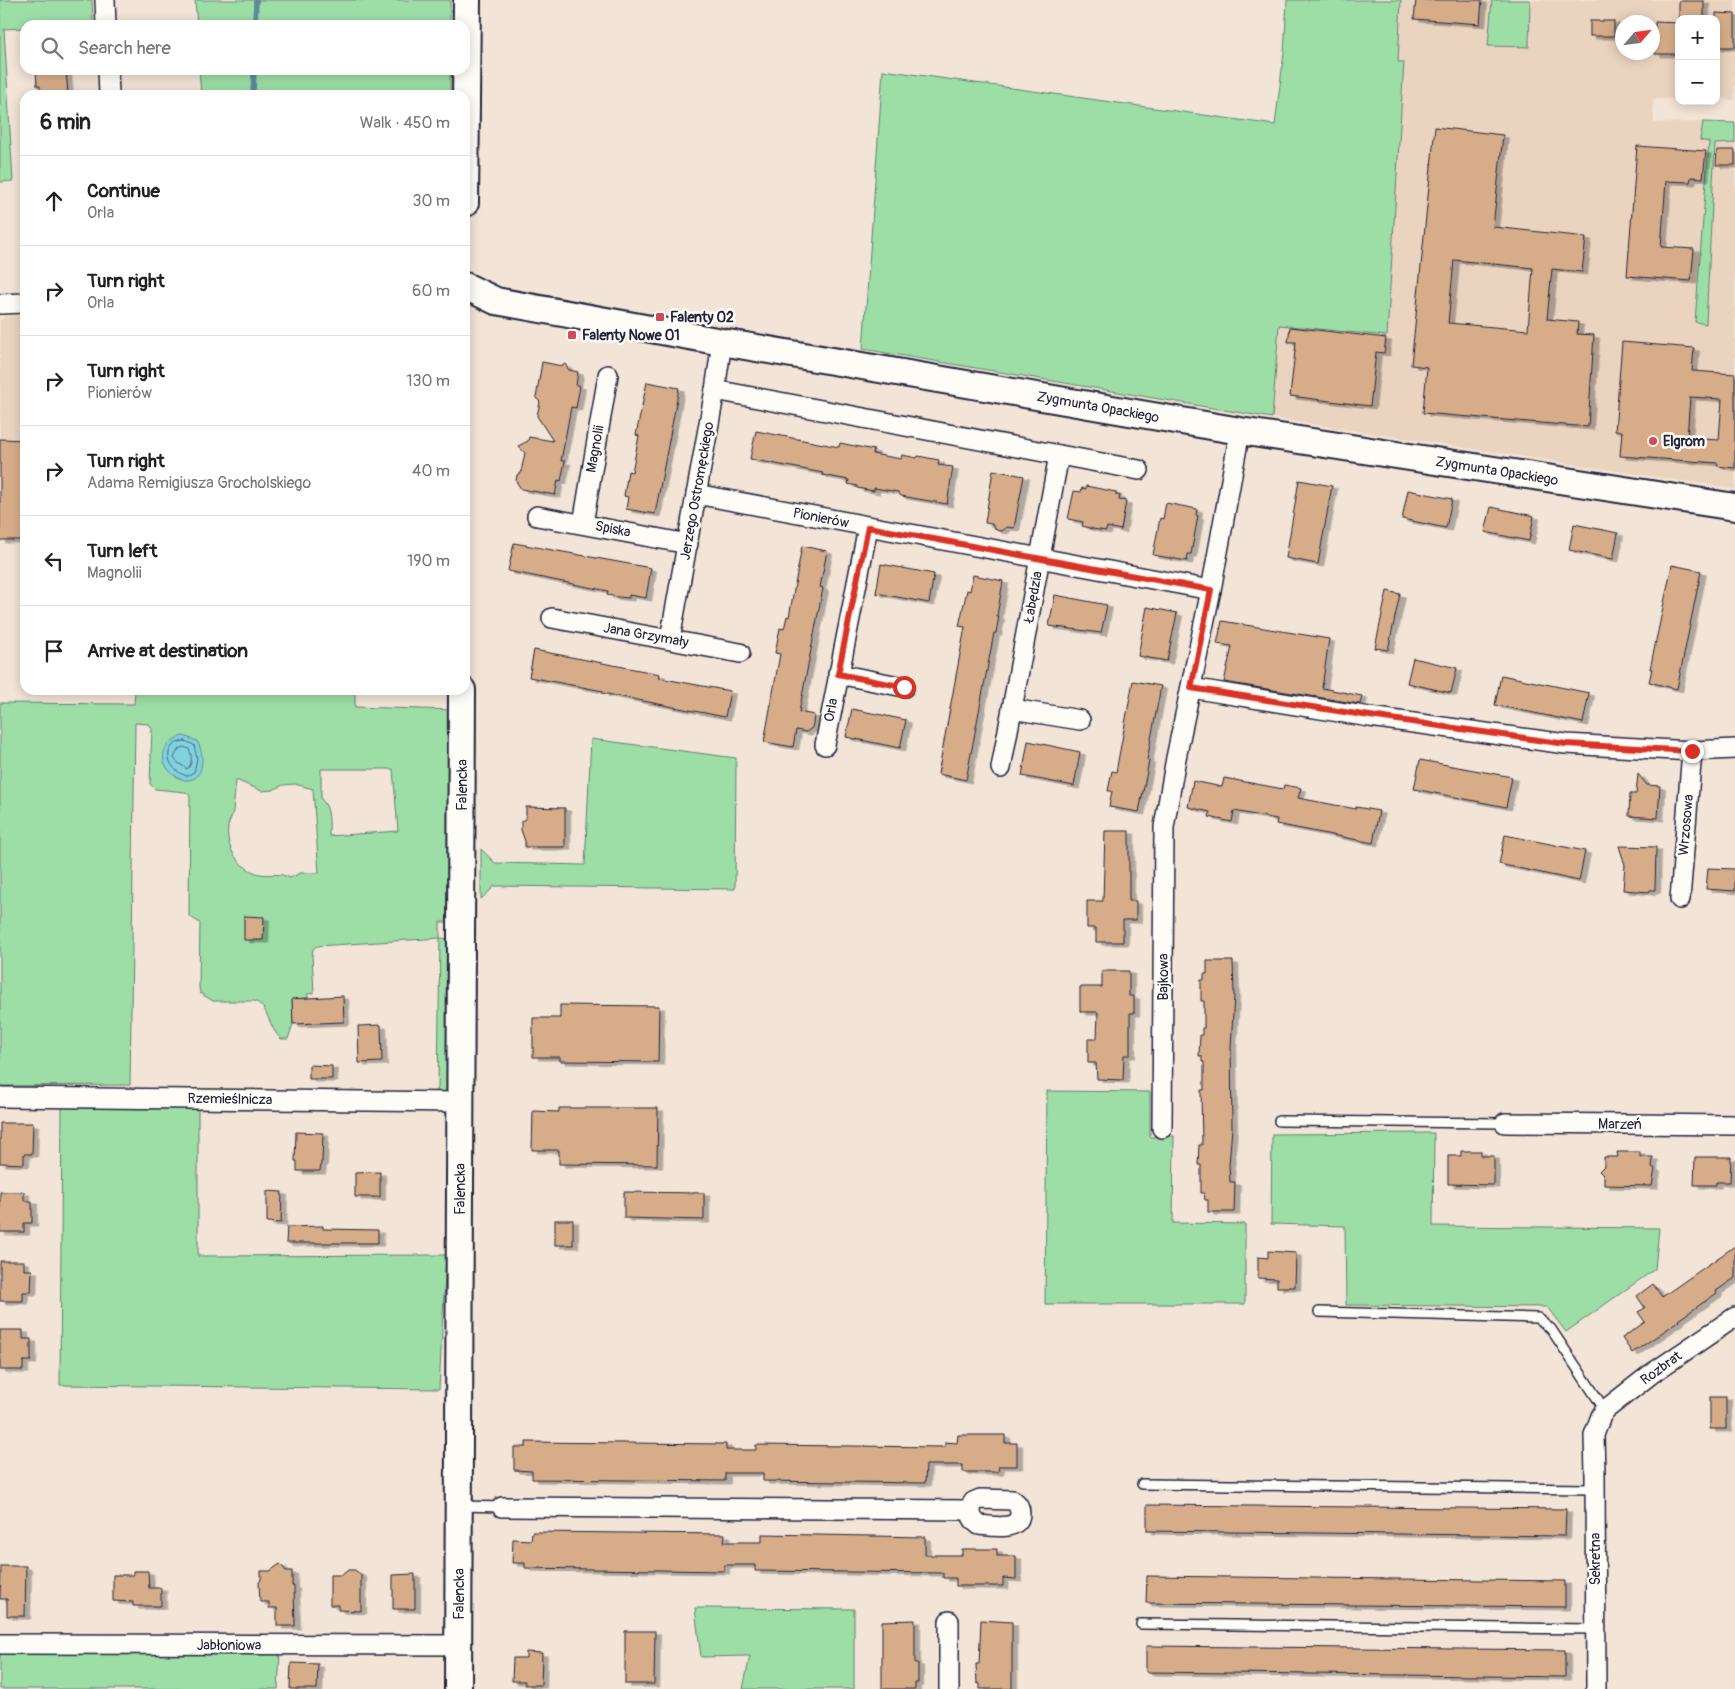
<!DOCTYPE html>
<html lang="en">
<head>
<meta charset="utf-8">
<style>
	:root { --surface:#fff; --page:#f2f2f2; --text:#222; --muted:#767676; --line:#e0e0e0 }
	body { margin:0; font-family:Pangolin,sans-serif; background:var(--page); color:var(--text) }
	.controls { position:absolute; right:15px; top:15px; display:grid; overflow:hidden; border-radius:10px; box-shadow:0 2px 12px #0003 }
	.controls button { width:45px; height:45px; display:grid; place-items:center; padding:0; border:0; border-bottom:1px solid var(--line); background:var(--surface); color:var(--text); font:25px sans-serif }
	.compass { position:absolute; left:1615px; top:15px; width:45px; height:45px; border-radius:50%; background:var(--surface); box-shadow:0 2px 12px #0003; rotate:62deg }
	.stop { position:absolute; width:15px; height:15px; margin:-11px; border:4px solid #d93025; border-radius:50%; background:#fff }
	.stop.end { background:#d93025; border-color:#fff; box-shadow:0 1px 5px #0008 }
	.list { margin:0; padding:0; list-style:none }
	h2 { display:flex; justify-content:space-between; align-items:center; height:65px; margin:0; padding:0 20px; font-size:21px }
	h2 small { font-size:16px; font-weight:400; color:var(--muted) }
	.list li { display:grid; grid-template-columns:32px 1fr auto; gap:15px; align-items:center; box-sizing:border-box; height:90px; padding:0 20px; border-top:1px solid var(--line) }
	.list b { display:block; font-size:19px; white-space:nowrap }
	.list p { margin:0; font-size:16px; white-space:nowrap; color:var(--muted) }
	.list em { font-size:16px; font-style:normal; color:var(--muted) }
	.icon { flex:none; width:28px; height:28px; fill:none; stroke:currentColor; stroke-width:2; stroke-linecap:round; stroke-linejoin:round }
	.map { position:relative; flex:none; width:1735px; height:1689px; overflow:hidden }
	.search { position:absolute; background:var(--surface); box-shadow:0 2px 12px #0003; left:20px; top:20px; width:450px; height:55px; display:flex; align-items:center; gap:12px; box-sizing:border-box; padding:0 18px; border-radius:15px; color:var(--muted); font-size:19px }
	.panel { position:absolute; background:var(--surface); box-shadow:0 2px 12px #0003; left:20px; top:90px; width:450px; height:605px; border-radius:15px }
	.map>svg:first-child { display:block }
	.built { fill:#ead4bf; fill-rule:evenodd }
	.green { fill:#9ddea7; stroke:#608071; fill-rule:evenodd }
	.water { fill:#82d1de; stroke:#5c8b9d }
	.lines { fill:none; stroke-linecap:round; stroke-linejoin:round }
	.shore { stroke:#48687c; stroke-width:1 }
	.stream { stroke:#5c8b9d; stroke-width:5.5 }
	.building { fill:#d7ad89; stroke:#22223b; fill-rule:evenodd; filter:url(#shadow) }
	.lane-casing { stroke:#22223b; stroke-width:12 }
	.street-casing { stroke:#22223b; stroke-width:22 }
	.secondary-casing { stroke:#22223b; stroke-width:30 }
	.lane { stroke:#fdfcf7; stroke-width:9 }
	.street { stroke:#fdfcf7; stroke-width:19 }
	.secondary { stroke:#fdfcf7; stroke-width:26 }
	.route { stroke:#d93025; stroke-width:6 }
	.poi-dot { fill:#d1495b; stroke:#fdfcf7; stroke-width:2 }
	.labels { text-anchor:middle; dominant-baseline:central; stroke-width:5; stroke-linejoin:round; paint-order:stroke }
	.poi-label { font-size:14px; font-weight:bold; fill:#22223b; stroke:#fdfcf7; text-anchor:start }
	.street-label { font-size:14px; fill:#22223b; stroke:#fdfcf7 }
</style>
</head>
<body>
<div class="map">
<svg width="1735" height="1689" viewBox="0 0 1735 1689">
	<defs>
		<filter id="shadow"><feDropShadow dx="5.5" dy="3" stdDeviation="0" flood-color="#0004"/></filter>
	</defs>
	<rect width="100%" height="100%" fill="#f2e4d6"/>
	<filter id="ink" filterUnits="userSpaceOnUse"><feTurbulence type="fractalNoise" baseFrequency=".02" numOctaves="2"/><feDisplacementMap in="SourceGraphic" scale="10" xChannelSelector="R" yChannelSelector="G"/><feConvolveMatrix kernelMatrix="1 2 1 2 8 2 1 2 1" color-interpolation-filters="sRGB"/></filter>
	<g filter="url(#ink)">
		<g class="built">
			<path d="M1401 0H1492L1489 46 1529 47 1530 0H1735V100L1716 99V19H1679V99H1653L1654 123 1703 122 1700 139 1709 141 1695 321 1706 323 1715 144 1735 143V489L1272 418 1279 324 1387 336 1404 62 1398 63ZM1622 22H1652V52H1622Z"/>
			<path d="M25 315V540H0V321L5 316Z"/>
		</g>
		<g class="green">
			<path d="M0 0H92L93 24 25 25V28L4 29 13 181 0 182Z"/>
			<path d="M195 0H450V25H197Z"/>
			<path d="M1287 0H1401L1398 62H1404L1387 336 1279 325 1272 418 863 349 883 70 1275 125 1284 53Z"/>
			<path d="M1492 0H1530L1529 47 1488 46Z"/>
			<path d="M199 70H450V95H201Z"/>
			<path d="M1703 122 1735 123V143L1715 144 1706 324 1695 322 1709 142 1700 140Z"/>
			<path d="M135 690H288L302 691 307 690H355V707L453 710 451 922H440V938L451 939 450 1092 435 1093 438 1088 440 938 317 946 313 949 312 956 314 993 307 994 309 998 292 999 293 1024 288 1039H281C268 1027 269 1007 255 1001H213L200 993 199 987 200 923 189 916 190 796 186 792 155 789 150 784 152 728 149 724 135 723 130 1085 0 1086V703L134 704ZM321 769H393L398 831 329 836C329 824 331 808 321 799ZM236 780 262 791 273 790 283 785 295 784 313 789 319 873H300L290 878C280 872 271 876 260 874 239 869 225 848 228 826 229 821 232 817 233 811 234 801 235 790 236 780Z"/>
			<path d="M591 739 736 758 735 889 495 886 481 899V849L495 863 585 865Z"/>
			<path d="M1047 1091 1150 1092V1137L1174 1136 1173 1223 1245 1224V1304H1045Z"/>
			<path d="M198 1106V1256L446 1255 439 1389 60 1385 62 1107Z"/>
			<path d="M1434 1133 1433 1226 1659 1228 1655 1269 1566 1332 1547 1307 1346 1305 1345 1226 1271 1224 1272 1134Z"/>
			<path d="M695 1608 854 1609V1689H743L750 1656 701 1657Z"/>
			<path d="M0 1652 205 1654 280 1653 278 1689H0Z"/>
		</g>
		<path class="water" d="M184 736 197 741C202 750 203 758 201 768 194 796 153 769 166 748 170 741 176 737 184 736Z"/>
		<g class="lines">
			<g class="shore">
				<path d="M185 741 194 745 197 759 194 772 187 776C166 770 160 743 185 741Z"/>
				<path d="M184 747 189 749C192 755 193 764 187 769L177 762 174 758 178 750Z"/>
			</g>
			<g class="stream">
				<path d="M255 25 256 0"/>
				<path d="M253 95 254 70"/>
			</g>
		</g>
		<g class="building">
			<path d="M1416 0H1482L1480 24 1414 19Z"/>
			<rect x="1679" y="1" width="25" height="18"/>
			<path d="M1716 13 1735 14V47H1716Z"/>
			<rect x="1590" y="21" width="24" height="15"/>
			<path d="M1655 22 1679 23V54H1655Z"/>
			<path d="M36 70H66L68 95H40V86H37Z"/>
			<path d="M1435 127 1503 135 1493 227 1586 237 1582 272 1552 269 1547 319 1578 322 1577 334 1594 335 1588 427 1423 413 1427 367 1411 365ZM1454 260 1533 268 1528 330 1448 323Z"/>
			<path d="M1637 146 1706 151 1703 178 1691 177 1690 182 1666 181 1661 247 1694 249 1691 281 1627 276Z"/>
			<path d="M1717 150H1735V165H1716Z"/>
			<path d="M1290 327 1386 338 1384 353 1376 352 1370 406 1290 396 1296 342H1288Z"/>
			<path d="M1622 342 1694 348 1692 371 1735 374V468L1717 466 1718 463 1620 456 1622 431H1615ZM1690 397 1722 399 1719 440 1687 438Z"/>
			<path d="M542 362 562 366 565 364 569 370 578 372 576 385 580 386 576 408 571 407 561 461H565L561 481 558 480 555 495 521 489 516 481 517 475 521 472 525 453 518 446 528 441 529 437 553 441 537 416 540 402 536 398Z"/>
			<path d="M647 382 679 388 655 514 626 509 628 497 624 496 628 471 632 472 639 436 636 435Z"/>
			<path d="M756 431 839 447 840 443 874 450 873 454 901 459 902 455 917 458 918 456 939 460 938 465 953 467 947 504 901 496 898 492 874 488V491L857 488V486L848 484 849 480 822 475 823 473 750 459Z"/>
			<path d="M0 439 25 440V540H0Z"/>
			<path d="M993 470 1024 476 1014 528 1007 527 1002 531 996 530 992 524 985 523Z"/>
			<path d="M1299 480 1332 486 1318 564 1286 558Z"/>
			<path d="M1086 486 1116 492V495L1120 496 1119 500 1126 501 1121 530 1107 527 1106 531 1093 529 1082 526 1083 522 1068 519 1074 491 1081 492 1082 488 1086 489Z"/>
			<path d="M1408 490 1452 499 1446 528 1402 519Z"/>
			<path d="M1166 503 1197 509 1196 515 1198 516 1191 554H1188L1187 561 1153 555 1160 518 1163 519Z"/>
			<path d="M1491 507 1534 516 1529 541 1485 532Z"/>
			<path d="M1574 524 1618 533 1613 559 1569 550Z"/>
			<path d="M514 543 651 568 646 598 629 595V598L618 597 607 595 608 591 508 571Z"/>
			<path d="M802 546 827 551 820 587 823 588 799 712 814 715 813 724 812 728 806 732 796 730 793 747 764 742 780 654 775 653 780 628 784 629 787 616 789 617Z"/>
			<path d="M881 564 934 574 929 603 876 593Z"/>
			<path d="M1672 565 1701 571 1677 689 1649 682 1652 669H1650Z"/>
			<path d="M973 575 1003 581 997 616H999L996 633H994L966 780 938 774 965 627 959 626 967 590 970 591Z"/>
			<path d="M1387 591 1400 594 1388 650 1375 648Z"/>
			<path d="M1055 595 1107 605 1101 633 1049 626Z"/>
			<path d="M1147 607 1177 613 1167 661 1138 656Z"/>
			<path d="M1222 621 1329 639 1322 688 1362 696 1360 704 1224 682 1232 646 1217 644Z"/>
			<path d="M534 650 660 674 659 678 730 691 725 717 602 693 603 691 529 677Z"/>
			<path d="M1413 658 1457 668 1451 693 1407 683Z"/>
			<path d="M1501 675 1589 693 1583 723 1495 705Z"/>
			<path d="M1133 681 1161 686 1147 760 1149 761 1139 812 1109 807 1112 791H1108L1112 771 1116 772Z"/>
			<path d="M852 709 906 720 900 748 846 737Z"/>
			<path d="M1028 741 1080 752 1074 786 1022 776Z"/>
			<path d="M1420 760 1512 777 1506 807 1414 789Z"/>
			<path d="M1638 774 1647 785 1660 786 1658 818 1629 816 1630 794H1636Z"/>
			<path d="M1224 778 1283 789 1284 785 1301 788 1298 798 1356 809V807L1379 811 1373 843 1276 824 1277 819 1234 811 1232 822 1209 817 1210 812 1188 807 1193 781 1222 787Z"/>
			<path d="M526 807 565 808V847H525V841L521 830V821L526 819Z"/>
			<path d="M1105 831H1129V901H1136V920H1123V942H1096V928H1087V901H1103Z"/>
			<path d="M1505 835 1585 851 1579 881 1499 864Z"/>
			<path d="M1619 846 1656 847 1655 890H1650L1649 892 1623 890 1625 865Z"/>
			<path d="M1708 868 1735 869V891L1706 889Z"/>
			<path d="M244 916 264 917 263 940H244Z"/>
			<path d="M1207 961H1233L1234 996 1231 1046 1232 1128 1229 1165 1230 1182H1235L1234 1212H1208V1200H1205L1204 1193H1201V1165H1198L1199 1145H1202L1201 1090H1204V1062H1202V1056H1199L1200 1035H1202V1028H1204V1001H1201V980H1204V974H1207Z"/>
			<path d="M1102 971H1129V996H1134V1013H1130V1055H1124L1123 1080 1097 1079 1096 1063H1088V1039H1097L1098 1012H1080V987H1102Z"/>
			<path d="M343 996 344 1022 293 1024 292 999Z"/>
			<path d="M560 1005 659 1006 658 1062 560 1061V1057H533V1018H560Z"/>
			<path d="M381 1025 382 1062 359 1063 358 1026Z"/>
			<path d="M309 1065 332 1066V1079H309Z"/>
			<path d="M559 1108H658L657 1165 559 1164V1150H532L533 1111 559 1112Z"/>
			<path d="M0 1123H33L32 1154H24V1164L0 1163Z"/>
			<path d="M296 1132 323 1133 322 1162H321L320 1171H297V1161H295Z"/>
			<path d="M1461 1151H1481V1156H1494V1185L1448 1184V1156H1461Z"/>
			<path d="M1617 1152H1640V1157H1653L1652 1167 1655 1169 1652 1186 1604 1185V1176L1599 1171 1604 1166V1157H1618Z"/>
			<path d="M1695 1157H1731L1730 1182H1716V1185H1694Z"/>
			<path d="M380 1172V1197H355V1173Z"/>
			<path d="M267 1191 282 1192 281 1223 267 1222Z"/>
			<path d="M0 1192H24V1201H32V1223H24V1232H0Z"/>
			<path d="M624 1192 704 1193V1220L624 1218Z"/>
			<rect x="555" y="1220" width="18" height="25"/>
			<path d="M323 1226V1229L378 1230V1243H286L287 1227Z"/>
			<path d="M1735 1246V1278L1716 1291 1717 1293 1678 1320 1679 1321 1632 1353 1622 1338 1645 1322 1638 1312 1645 1308 1637 1296 1653 1284 1662 1297Z"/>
			<path d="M1268 1251 1296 1253 1295 1287H1277V1279L1258 1278V1257L1268 1258Z"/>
			<path d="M0 1261H24V1270H32L31 1292H23V1301H0Z"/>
			<path d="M0 1330H23V1339H31V1361H23V1370H0Z"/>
			<rect x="1710" y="1397" width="16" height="32"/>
			<path d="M958 1435H1005V1443H1017V1466H999L998 1472H963V1465H926L925 1483 763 1481V1473H725V1481L532 1479V1471L514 1470V1447H526V1442L726 1444V1450H756V1445L945 1447V1442L957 1443Z"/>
			<path d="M1147 1505 1566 1509 1565 1536 1147 1531Z"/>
			<path d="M532 1532 725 1534 724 1542H762V1534L925 1537V1555H962V1549H997V1556H1016V1579L1003 1578V1586H956V1578H943V1573L755 1571V1565H724V1571L525 1568V1563H512L513 1539 531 1540Z"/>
			<path d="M280 1564 286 1571H292V1586H294L295 1626H277V1608H269V1602H260L259 1582 261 1580V1571H270Z"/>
			<path d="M1 1566H26L25 1616H7V1599H0Z"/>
			<path d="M348 1570H355L361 1575V1611L338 1610V1605H330V1575H342Z"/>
			<path d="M133 1571H148L149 1588H161V1606H133V1602L113 1601V1575H133Z"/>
			<path d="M415 1574V1609H393V1575Z"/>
			<path d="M1147 1576 1565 1581V1607L1146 1603Z"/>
			<path d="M915 1620V1663H918V1683H915V1689H882V1621Z"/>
			<path d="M981 1620 1012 1622V1689H980V1684L977 1683 976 1664H979Z"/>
			<path d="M625 1631H655L654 1684H625Z"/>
			<path d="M1146 1646 1565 1650V1677L1146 1672Z"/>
			<path d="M526 1652 542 1653 541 1685H525V1681H512L513 1658H526Z"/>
			<path d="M291 1663 318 1664 317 1689H290Z"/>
		</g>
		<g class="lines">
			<g class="lane-casing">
				<g id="lane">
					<path d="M1279 1121 1505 1123"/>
					<path d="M1319 1312 1538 1318 1551 1329 1605 1410"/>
					<path d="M1142 1484 1595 1489"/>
					<path d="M462 1506 502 1507"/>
					<path d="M1141 1624 1596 1629"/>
				</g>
			</g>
			<g class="street-casing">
				<g id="street">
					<path d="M105 0 106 25"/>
					<path d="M108 70 109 95"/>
					<path d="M0 304 25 303"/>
					<path d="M715 390 1139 470"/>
					<path d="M696 494 1211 590"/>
					<path d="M537 516 688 544"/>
					<path d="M583 524 608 375"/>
					<path d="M552 618 740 653"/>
					<path d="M670 639 715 390 722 342"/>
					<path d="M838 674 904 687"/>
					<path d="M1191 688 1370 717 1566 744 1692 751 1735 749"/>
					<path d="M1012 709 1080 720"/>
					<path d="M825 745 868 527"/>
					<path d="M1001 768 1059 455"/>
					<path d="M1680 899 1692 751"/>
					<path d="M0 1097 460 1102"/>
					<path d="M1505 1123 1735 1125"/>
					<path d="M1162 1128 1164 827 1176 758 1211 590 1240 431"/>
					<path d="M980 1499 1013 1500C1017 1503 1020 1507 1020 1513 1020 1532 991 1526 979 1525 971 1519 969 1512 973 1502Z"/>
					<path d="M502 1507 971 1510"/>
					<path d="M949 1621V1689"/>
					<path d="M0 1644 458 1645"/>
					<path d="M1596 1689 1595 1474 1594 1435 1601 1416 1605 1410 1651 1374 1735 1317"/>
				</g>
			</g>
			<g class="secondary-casing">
				<g id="secondary">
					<path d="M465 203 467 0"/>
					<path d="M465 286 496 301 722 342 1240 431 1735 507"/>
					<path d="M458 1689 462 690"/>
				</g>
			</g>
			<use href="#lane" class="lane"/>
			<use href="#street" class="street"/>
			<use href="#secondary" class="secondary"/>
		</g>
	</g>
	<g class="lines" filter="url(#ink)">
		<path class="route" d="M904 687 838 674 868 527 1211 590 1191 688 1370 716 1566 744 1692 751"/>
	</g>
	<g class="poi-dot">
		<rect x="655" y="312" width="10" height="10" rx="2.5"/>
		<rect x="567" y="330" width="10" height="10" rx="2.5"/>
		<circle cx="1653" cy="441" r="5"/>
	</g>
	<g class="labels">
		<g class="poi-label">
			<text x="670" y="317">Falenty 02</text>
			<text x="582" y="335">Falenty Nowe 01</text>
			<text x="1663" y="441">Elgrom</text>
		</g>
		<g class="street-label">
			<text transform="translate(1098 407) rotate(10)">Zygmunta Opackiego</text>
			<text transform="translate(595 449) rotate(-80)">Magnolii</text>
			<text transform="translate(1497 471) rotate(9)">Zygmunta Opackiego</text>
			<text transform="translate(697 491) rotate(-80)">Jerzego Ostromęckiego</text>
			<text transform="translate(821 518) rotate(11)">Pionierów</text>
			<text transform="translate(613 529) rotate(11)">Spiska</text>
			<text transform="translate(1033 597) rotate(-80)">Łabędzia</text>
			<text transform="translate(646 635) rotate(10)">Jana Grzymały</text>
			<text transform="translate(831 710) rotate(-80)">Orla</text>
			<text transform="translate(462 785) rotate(-90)">Falencka</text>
			<text transform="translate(1686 825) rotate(-85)">Wrzosowa</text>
			<text transform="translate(1163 977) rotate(-90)">Bajkowa</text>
			<text transform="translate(230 1099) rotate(1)">Rzemieślnicza</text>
			<text x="1620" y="1124">Marzeń</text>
			<text transform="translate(460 1189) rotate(-90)">Falencka</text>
			<text transform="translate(1661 1368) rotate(-36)">Rozbrat</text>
			<text transform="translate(1595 1559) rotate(-90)">Sekretna</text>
			<text transform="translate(459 1594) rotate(-90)">Falencka</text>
			<text x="229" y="1645">Jabłoniowa</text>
		</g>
	</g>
</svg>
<div class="controls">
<button>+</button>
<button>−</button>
</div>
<svg class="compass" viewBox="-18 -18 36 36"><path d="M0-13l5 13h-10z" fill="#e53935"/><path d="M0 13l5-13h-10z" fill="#767676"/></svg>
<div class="stop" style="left:904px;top:687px"></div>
<div class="stop end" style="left:1692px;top:751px"></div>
<div class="search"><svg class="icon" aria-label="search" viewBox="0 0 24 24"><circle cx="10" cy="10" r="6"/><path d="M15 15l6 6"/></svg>Search here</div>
<section class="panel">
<h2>6 min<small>Walk · 450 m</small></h2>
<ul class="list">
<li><svg class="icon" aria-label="ahead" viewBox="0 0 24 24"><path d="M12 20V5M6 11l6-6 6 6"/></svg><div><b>Continue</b><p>Orla</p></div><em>30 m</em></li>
<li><svg class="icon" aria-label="right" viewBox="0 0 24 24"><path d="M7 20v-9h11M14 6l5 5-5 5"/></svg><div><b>Turn right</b><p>Orla</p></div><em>60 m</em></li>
<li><svg class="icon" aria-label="right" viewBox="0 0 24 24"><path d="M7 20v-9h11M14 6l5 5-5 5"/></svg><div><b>Turn right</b><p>Pionierów</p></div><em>130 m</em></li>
<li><svg class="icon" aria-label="right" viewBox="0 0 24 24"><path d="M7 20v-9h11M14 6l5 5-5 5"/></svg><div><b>Turn right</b><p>Adama Remigiusza Grocholskiego</p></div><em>40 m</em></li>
<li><svg class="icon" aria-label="left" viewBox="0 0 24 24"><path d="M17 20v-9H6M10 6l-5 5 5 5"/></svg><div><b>Turn left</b><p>Magnolii</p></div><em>190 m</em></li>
<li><svg class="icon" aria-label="arrive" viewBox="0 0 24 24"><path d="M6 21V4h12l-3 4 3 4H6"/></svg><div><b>Arrive at destination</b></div></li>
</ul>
</section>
</div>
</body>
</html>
